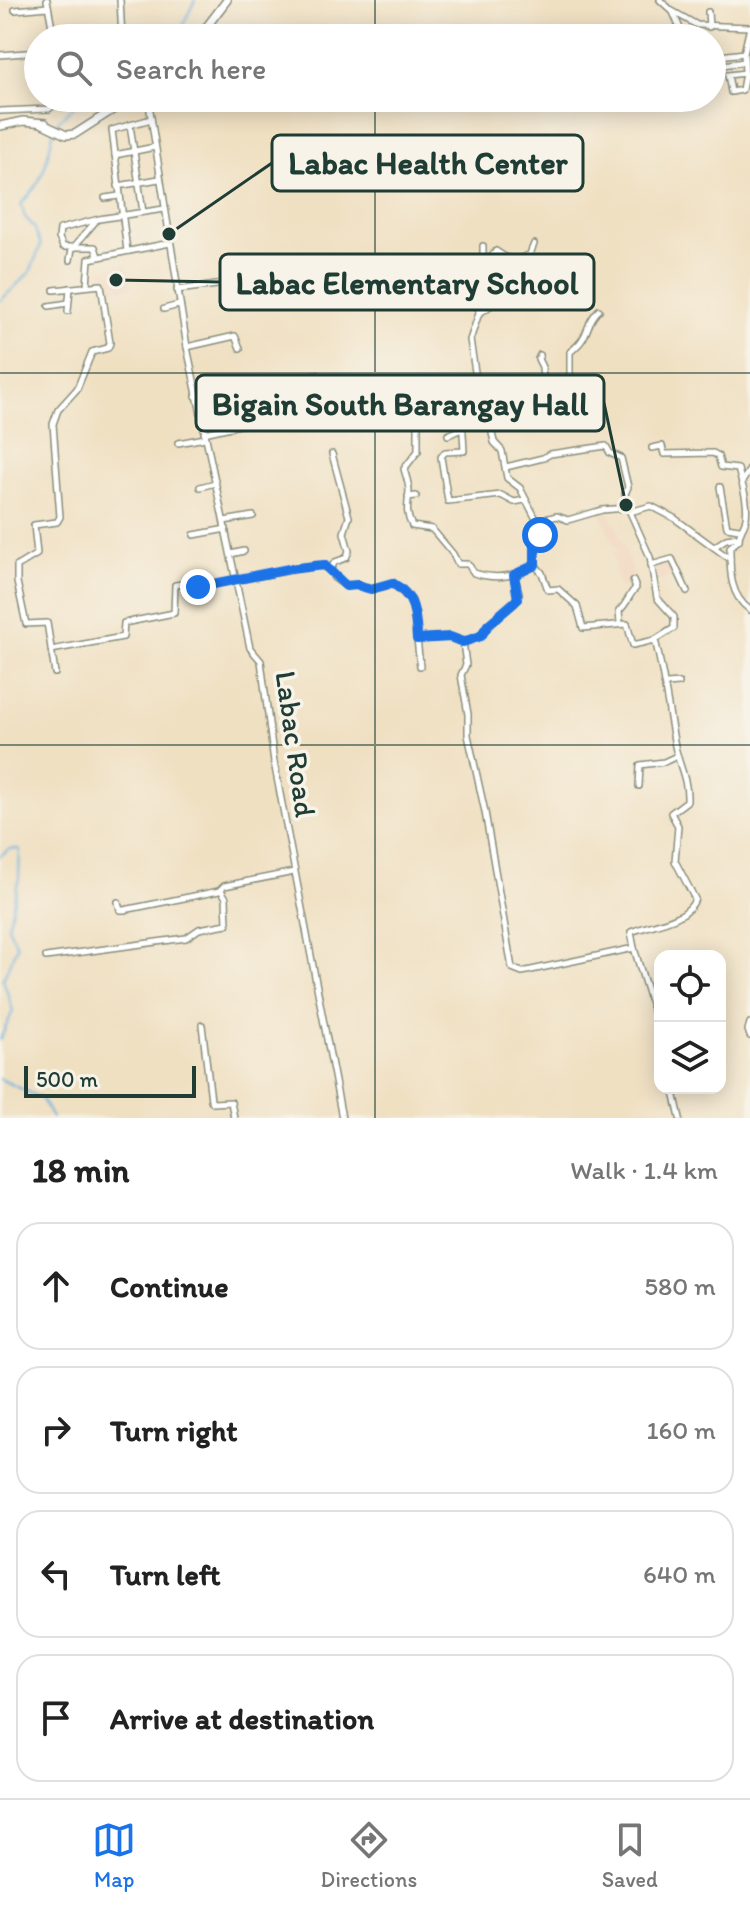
<!DOCTYPE html>
<html lang="en">
<head>
<meta charset="utf-8">
<style>
	:root { --surface:#fff; --page:#f6f6f6; --text:#222; --muted:#767676; --line:#e0e0e0; --accent:#1a73e8 }
	body { margin:0; font-family:Itim,sans-serif; background:var(--page); color:var(--text) }
	.controls { position:absolute; right:24px; bottom:24px; display:grid; overflow:hidden; border-radius:16px; box-shadow:0 4px 20px #0003 }
	.controls button { width:72px; height:72px; display:grid; place-items:center; padding:0; border:0; border-bottom:2px solid var(--line); background:var(--surface); color:var(--text); font:40px sans-serif }
	.scale { position:absolute; left:24px; bottom:20px; width:172px; box-sizing:border-box; padding-left:8px; border:4px solid #1f3d34; border-top:0; font-size:22px; line-height:28px; white-space:nowrap; color:#1f3d34; -webkit-text-stroke:6px #f7f3e8; paint-order:stroke }
	.stop { position:absolute; width:24px; height:24px; margin:-18px; border:6px solid #1a73e8; border-radius:50%; background:#fff }
	.stop.end { background:#1a73e8; border-color:#fff; box-shadow:0 2px 8px #0008 }
	.list { margin:0; padding:0; list-style:none }
	h2 { display:flex; justify-content:space-between; align-items:center; height:104px; margin:0; padding:0 32px; font-size:34px }
	h2 small { font-size:26px; font-weight:400; color:var(--muted) }
	.list li { display:grid; grid-template-columns:52px 1fr auto; gap:24px; align-items:center; box-sizing:border-box; height:128px; margin:0 16px 16px; padding:0 16px; border:2px solid var(--line); border-radius:24px }
	.list b { display:block; font-size:30px; white-space:nowrap }
	.list em { font-size:26px; font-style:normal; color:var(--muted) }
	.icon { flex:none; width:44px; height:44px; fill:none; stroke:currentColor; stroke-width:2; stroke-linecap:round; stroke-linejoin:round }
	.map { position:relative; flex:none; width:750px; height:1118px; overflow:hidden }
	.search { position:absolute; background:var(--surface); box-shadow:0 4px 20px #0003; left:24px; right:24px; top:24px; height:88px; display:flex; align-items:center; gap:20px; box-sizing:border-box; padding:0 28px; border-radius:44px; color:var(--muted); font-size:30px }
	.sheet { height:680px; background:var(--surface) }
	nav { display:flex; justify-content:space-around; align-items:center; box-sizing:border-box; height:112px; border-top:2px solid var(--line); background:var(--surface); font-size:22px; color:var(--muted) }
	nav a { display:grid; justify-items:center; gap:4px }
	nav .on { color:var(--accent) }
	.map>svg:first-child { display:block }
	.built { fill:#f1d5bd }
	.lines { fill:none; stroke-linecap:round; stroke-linejoin:round }
	.stream { stroke:#68b1e0; stroke-width:2 }
	.minor-casing { stroke:#888e7b; stroke-width:8 }
	.major-casing { stroke:#888e7b; stroke-width:10 }
	.minor { stroke:#fff; stroke-width:5 }
	.major { stroke:#fff; stroke-width:7 }
	.route { stroke:#1a73e8; stroke-width:10 }
	.grid { fill:none; stroke:#1f3d34; stroke-width:2; stroke-opacity:0.55 }
	.labels { text-anchor:middle; dominant-baseline:central; stroke-width:7; stroke-linejoin:round; paint-order:stroke }
	.street-label { font-size:30px; fill:#1f3d34; stroke:#f7f3e8 }
	.leader { fill:none; stroke:#1f3d34; stroke-width:3 }
	.callout-dot { fill:#1f3d34; stroke:#f7f3e8; stroke-width:3 }
	.callout { fill:#f7f3e8; stroke:#1f3d34; stroke-width:3 }
	.callout-label { font-size:32px; text-anchor:middle; font-weight:bold; fill:#1f3d34 }
</style>
</head>
<body>
<div class="map">
<svg width="750" height="1118" viewBox="0 0 750 1118">
	<rect width="100%" height="100%" fill="#f7f3e8"/>
	<filter id="ink" filterUnits="userSpaceOnUse"><feTurbulence type="fractalNoise" baseFrequency=".0125" numOctaves="2"/><feDisplacementMap in="SourceGraphic" scale="16" xChannelSelector="R" yChannelSelector="G"/><feConvolveMatrix kernelMatrix="1 2 1 2 8 2 1 2 1" color-interpolation-filters="sRGB"/></filter>
	<filter id="wash" filterUnits="userSpaceOnUse"><feTurbulence type="fractalNoise" baseFrequency=".006" numOctaves="4" result="noise"/><feDisplacementMap in="SourceGraphic" scale="32" xChannelSelector="R" yChannelSelector="G"/><feGaussianBlur stdDeviation="1.8" result="paint"/><feColorMatrix in="noise" values="0 0 0 0 0 0 0 0 0 0 0 0 0 0 0 0 0 1.4 0 .05"/><feComposite in="paint" operator="in"/></filter>
	<g filter="url(#wash)">
		<rect width="100%" height="100%" fill="#f0e0c2"/>
		<g class="built">
			<path d="M127 264 130 287 105 291 102 269Z"/>
			<path d="M609 510 612 521 615 522 638 586 620 588 612 553 617 551 601 512Z"/>
			<path d="M673 560 678 576 657 582 652 565Z"/>
		</g>
		<g class="lines">
			<g class="stream">
				<path d="M177 38 195 0"/>
				<path d="M55 126 58 121 82 98"/>
				<path d="M0 301 30 272 41 245 34 227 25 217 21 204C44 181 47 162 53 132"/>
				<path d="M0 856 9 849H20L19 878 8 926 17 946 3 979 13 1011 0 1040"/>
				<path d="M0 1079 41 1098 52 1118"/>
			</g>
		</g>
	</g>
	<g filter="url(#ink)">
		<g class="lines">
			<g class="minor-casing">
				<g id="minor">
					<path d="M47 0 54 38"/>
					<path d="M120 0 122 38"/>
					<path d="M660 0 672 11 697 25 750 27"/>
					<path d="M15 10 48 7"/>
					<path d="M673 12 684 38"/>
					<path d="M708 12 709 27"/>
					<path d="M744 53 745 73 742 90 731 92 728 75 745 73"/>
					<path d="M0 55 38 52"/>
					<path d="M712 57 744 53 750 27"/>
					<path d="M714 57 716 66 744 62"/>
					<path d="M148 98 187 347 250 648 261 661 274 762 342 1118"/>
					<path d="M193 98 194 104"/>
					<path d="M0 111 49 109 54 105 57 98"/>
					<path d="M130 125 143 212"/>
					<path d="M115 155 155 147"/>
					<path d="M118 186 159 179"/>
					<path d="M105 198 119 196"/>
					<path d="M534 244 530 254 513 262C505 282 500 304 479 313L470 340 476 378 484 398 494 442 502 451 507 478 520 488 537 521 540 535 535 542V565C516 577 496 580 474 573L468 564H458L453 554 432 529 412 526C405 513 408 505 409 491 409 484 406 476 404 469L418 451V416C432 409 445 408 460 404 486 398 513 391 539 384 549 382 560 384 570 380V352C593 334 583 325 599 310"/>
					<path d="M127 251 112 130 151 119"/>
					<path d="M98 256 95 247H63L59 238 60 229 99 219 164 209"/>
					<path d="M70 260 72 249 95 222"/>
					<path d="M483 261 490 259 496 251 513 262"/>
					<path d="M87 285 89 259 170 243"/>
					<path d="M450 285 454 289H478"/>
					<path d="M54 290 101 285 110 343 108 348 92 352 77 389 58 410 53 424 60 517 57 522 34 525 37 554 17 566V582L26 624 47 623 55 673"/>
					<path d="M177 290 241 282 273 274"/>
					<path d="M49 306 68 303"/>
					<path d="M164 309 179 305"/>
					<path d="M68 311 70 288"/>
					<path d="M479 313 477 274 483 261V246"/>
					<path d="M187 347 235 336 240 348"/>
					<path d="M540 355 538 359 542 367 544 396 553 409"/>
					<path d="M456 393 460 404"/>
					<path d="M196 396 228 391"/>
					<path d="M459 404 462 417 464 451 445 452 441 457 448 501 501 495 514 502 525 500"/>
					<path d="M486 407 499 405"/>
					<path d="M478 418V415L486 411"/>
					<path d="M477 425 489 422"/>
					<path d="M204 433 257 421 259 413C270 409 278 401 288 397L286 382 316 374 317 380"/>
					<path d="M448 435 462 429"/>
					<path d="M178 443 205 438"/>
					<path d="M652 448 662 446 664 454 713 453 718 456 721 467 738 469C742 484 750 506 745 522 742 530 739 531 739 540L730 547C730 570 729 595 750 610"/>
					<path d="M506 467 543 458 550 454 606 446 610 453 621 458 628 487 625 494 628 509"/>
					<path d="M742 482 750 469"/>
					<path d="M200 487 215 483"/>
					<path d="M720 487 727 527 739 529"/>
					<path d="M408 497 416 496"/>
					<path d="M224 521 253 516"/>
					<path d="M537 521 557 516 568 520 602 510 626 508 630 512 651 506 674 518 730 559"/>
					<path d="M194 535 226 529"/>
					<path d="M714 547 726 539 738 537"/>
					<path d="M231 554 244 551"/>
					<path d="M535 565 542 573 548 590 558 589 577 606 583 628 627 624 633 645 655 640 674 628V617L657 598 650 557 630 512"/>
					<path d="M651 565 672 559 687 591"/>
					<path d="M330 569 335 562 346 558 349 551 344 533 349 517 332 454"/>
					<path d="M620 623 619 611C629 602 628 595 636 588L633 581"/>
					<path d="M417 639 420 666"/>
					<path d="M463 642 466 665 461 675 468 714V735L485 812 512 968 522 972 634 948 660 1033"/>
					<path d="M51 650 123 637 124 623 174 613 175 585 191 583 199 587 318 565 330 569 334 578 346 586 358 585 371 589 394 584 412 601 417 639 450 637 463 642 481 636 488 625 514 604 519 593 514 575"/>
					<path d="M667 684 679 683"/>
					<path d="M639 786 640 765 664 762 677 756"/>
					<path d="M118 902 120 910H124L219 891 224 886 294 872"/>
					<path d="M634 948 631 932C650 924 688 921 695 899L675 861 678 826 671 813 687 801C688 780 679 766 675 746 668 710 664 674 655 640"/>
					<path d="M46 957 186 938 199 929 227 924 226 898 221 890"/>
					<path d="M750 1023 748 1030 750 1036"/>
					<path d="M202 1025 211 1100 213 1103 231 1102 234 1118"/>
					<path d="M673 1088 680 1118"/>
				</g>
			</g>
			<g class="major-casing">
				<g id="major">
					<path d="M198 38 227 0"/>
					<path d="M41 123 66 135 75 134 131 98"/>
					<path d="M0 126 23 121 45 123"/>
				</g>
			</g>
			<use href="#minor" class="minor"/>
			<use href="#major" class="major"/>
		</g>
	</g>
	<g class="lines" filter="url(#ink)">
		<path class="route" d="M198 587 289 569 324 565 346 586 357 585 371 589 392 583C415 595 416 615 417 639L450 637 463 642 481 636 488 625 518 599 514 575 535 565V542L540 535"/>
	</g>
	<path class="grid" d="M375 0V38M375 98V1118M0 373H750M0 745H750"/>
	<g class="labels">
		<g class="street-label">
			<text transform="translate(296 744) rotate(82)">Labac Road</text>
		</g>
	</g>
	<path class="leader" d="M169 234L272 163M116 280L220 282M626 505L604 403"/>
	<g class="callout-dot">
		<circle cx="169" cy="234" r="8"/>
		<circle cx="116" cy="280" r="8"/>
		<circle cx="626" cy="505" r="8"/>
	</g>
	<g class="callout">
		<rect x="272" y="135" width="311" height="56" rx="8"/>
		<rect x="220" y="254" width="374" height="56" rx="8"/>
		<rect x="196" y="375" width="408" height="56" rx="8"/>
	</g>
	<g class="callout-label">
		<text x="428" y="174">Labac Health Center</text>
		<text x="407" y="294">Labac Elementary School</text>
		<text x="400" y="415">Bigain South Barangay Hall</text>
	</g>
</svg>
<div class="controls">
<button><svg class="icon" aria-label="locate" viewBox="0 0 24 24"><circle cx="12" cy="12" r="6"/><path d="M12 2v4M12 18v4M2 12h4M18 12h4"/></svg></button>
<button><svg class="icon" aria-label="layers" viewBox="0 0 24 24"><path d="M12 4l9 5-9 5-9-5zM3 14l9 5 9-5"/></svg></button>
</div>
<div class="scale">500 m</div>
<div class="stop" style="left:540px;top:535px"></div>
<div class="stop end" style="left:198px;top:587px"></div>
<div class="search"><svg class="icon" aria-label="search" viewBox="0 0 24 24"><circle cx="10" cy="10" r="6"/><path d="M15 15l6 6"/></svg>Search here</div>
</div>
<section class="sheet">
<h2>18 min<small>Walk · 1.4 km</small></h2>
<ul class="list">
<li><svg class="icon" aria-label="ahead" viewBox="0 0 24 24"><path d="M12 20V5M6 11l6-6 6 6"/></svg><div><b>Continue</b></div><em>580 m</em></li>
<li><svg class="icon" aria-label="right" viewBox="0 0 24 24"><path d="M7 20v-9h11M14 6l5 5-5 5"/></svg><div><b>Turn right</b></div><em>160 m</em></li>
<li><svg class="icon" aria-label="left" viewBox="0 0 24 24"><path d="M17 20v-9H6M10 6l-5 5 5 5"/></svg><div><b>Turn left</b></div><em>640 m</em></li>
<li><svg class="icon" aria-label="arrive" viewBox="0 0 24 24"><path d="M6 21V4h12l-3 4 3 4H6"/></svg><div><b>Arrive at destination</b></div></li>
</ul>
</section>
<nav>
<a class="on"><svg class="icon" aria-label="map" viewBox="0 0 24 24"><path d="M3 6l6-2 6 2 6-2v14l-6 2-6-2-6 2zM9 4v14M15 6v14"/></svg>Map</a>
<a><svg class="icon" aria-label="directions" viewBox="0 0 24 24"><path d="M12 3l9 9-9 9-9-9zM9 14v-3h6M13 9l2 2-2 2"/></svg>Directions</a>
<a><svg class="icon" aria-label="saved" viewBox="0 0 24 24"><path d="M7 4h10v16l-5-4-5 4z"/></svg>Saved</a>
</nav>
</body>
</html>
